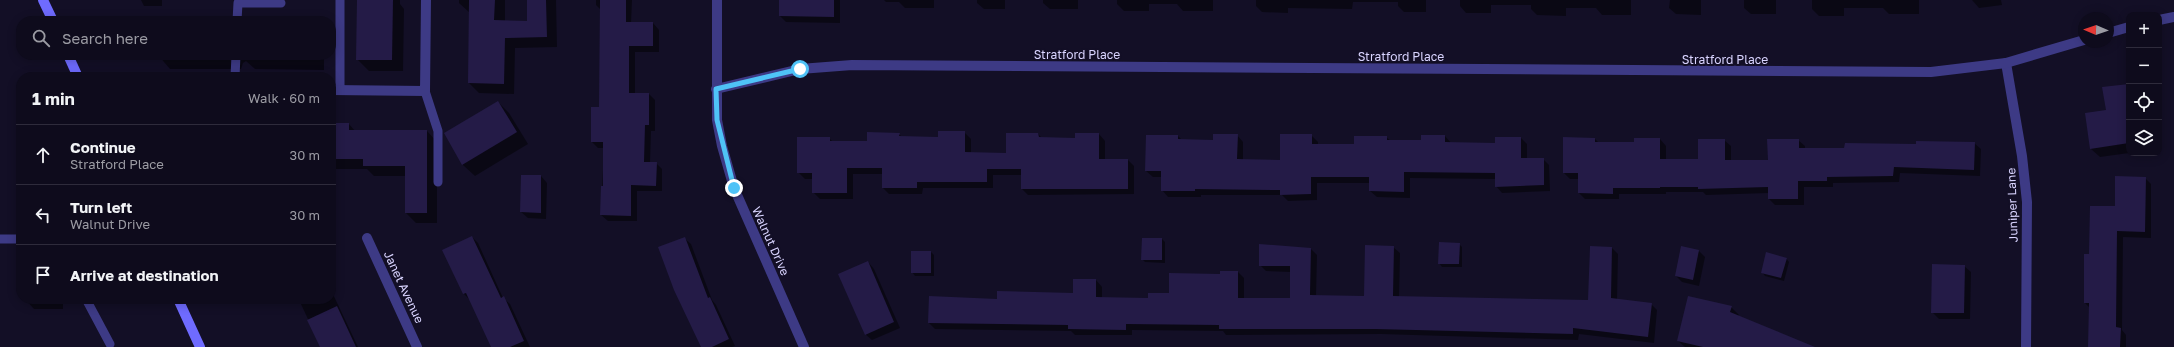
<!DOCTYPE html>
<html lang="en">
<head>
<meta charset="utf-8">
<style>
	:root { --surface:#0e0b1c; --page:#1c1929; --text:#f1f3f6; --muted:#9b9ba3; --line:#2e2b3b }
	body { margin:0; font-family:"Golos Text",sans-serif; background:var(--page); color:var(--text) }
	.controls { position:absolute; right:12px; top:12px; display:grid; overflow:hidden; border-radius:8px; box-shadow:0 2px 10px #0003 }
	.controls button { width:36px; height:36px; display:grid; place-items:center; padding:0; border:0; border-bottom:1px solid var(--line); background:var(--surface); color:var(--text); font:20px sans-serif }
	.compass { position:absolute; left:2078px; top:12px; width:36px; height:36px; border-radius:50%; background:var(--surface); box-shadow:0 2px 10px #0003; rotate:272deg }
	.stop { position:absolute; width:12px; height:12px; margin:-9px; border:3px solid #4fc3f7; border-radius:50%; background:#fff }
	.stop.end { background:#4fc3f7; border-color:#fff; box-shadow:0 1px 4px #0008 }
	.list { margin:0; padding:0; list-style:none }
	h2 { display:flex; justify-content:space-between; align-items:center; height:52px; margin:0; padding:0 16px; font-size:17px }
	h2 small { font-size:13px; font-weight:400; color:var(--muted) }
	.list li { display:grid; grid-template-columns:26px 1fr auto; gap:12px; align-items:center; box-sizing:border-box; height:60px; padding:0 16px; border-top:1px solid var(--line) }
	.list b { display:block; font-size:15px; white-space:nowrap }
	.list p { margin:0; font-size:13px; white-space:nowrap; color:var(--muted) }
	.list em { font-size:13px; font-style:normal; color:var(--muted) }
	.icon { flex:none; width:22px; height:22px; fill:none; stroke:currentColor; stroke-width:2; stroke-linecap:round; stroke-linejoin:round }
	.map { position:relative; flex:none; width:2174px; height:347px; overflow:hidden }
	.search { position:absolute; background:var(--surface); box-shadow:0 2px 10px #0003; left:16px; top:16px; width:320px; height:44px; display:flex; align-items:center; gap:10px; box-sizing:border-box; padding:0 14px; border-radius:16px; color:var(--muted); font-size:15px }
	.panel { position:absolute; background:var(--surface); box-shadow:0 2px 10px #0003; left:16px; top:72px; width:320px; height:232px; border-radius:16px }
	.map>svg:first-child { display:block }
	.shadow { fill:#0007 }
	.building { fill:#241b47 }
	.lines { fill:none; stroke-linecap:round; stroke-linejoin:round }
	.service { stroke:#3d3a85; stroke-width:9 }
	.minor { stroke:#3d3a85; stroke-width:10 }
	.secondary { stroke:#6f6bff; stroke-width:10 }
	.route { stroke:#4fc3f7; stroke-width:5 }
	.labels { text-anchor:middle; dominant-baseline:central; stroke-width:4; stroke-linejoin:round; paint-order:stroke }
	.street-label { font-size:12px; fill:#d9d4ff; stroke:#130f26 }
</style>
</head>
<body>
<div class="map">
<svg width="2174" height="347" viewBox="0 0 2174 347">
	<rect width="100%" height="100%" fill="#130f26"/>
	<g class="shadow">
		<path d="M141 0H162V6H144Z"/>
		<path d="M358 0H400V4L404 9 403 71H369L357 59Z"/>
		<path d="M459 0H505V21L528 22V0H556L557 47 515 48 514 94 479 93 469 83 470 13 459 3Z"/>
		<path d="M596 0H632L631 23H653L659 30V52H635V94H649L655 100V131H651L650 163H656L662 169V191H637V221H608L601 215 604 148H598L592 142 600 108V9L596 5Z"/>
		<path d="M780 0H840V23L786 22 780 16Z"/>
		<path d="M884 0H934V8H905L899 2H886Z"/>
		<path d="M977 0H1005V9H984L977 3Z"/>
		<path d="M1012 0H1078V9H1050L1043 3V0Z"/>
		<path d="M1117 0H1213V11H1183L1177 4H1149V11H1124L1117 4Z"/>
		<path d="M1256 0H1426V12H1404L1398 6V2H1353L1352 9 1288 8V13L1262 12 1256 6Z"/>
		<path d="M1460 0H1631V15H1602L1596 8H1566V16L1537 15 1531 9V5H1491V13H1466L1460 6Z"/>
		<path d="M1670 0H1701V15L1676 14 1669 8Z"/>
		<path d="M1744 0H1776V14H1751L1744 8Z"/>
		<path d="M1812 0H1919V14H1889L1883 8H1844V16H1819L1812 9Z"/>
		<path d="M1972 0H2001L2002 5 1979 8Z"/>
		<path d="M158 55H324V70L255 69 246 61 243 63 241 69H170Z"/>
		<path d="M2129 85V153L2100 157 2091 149 2107 111Z"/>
		<path d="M498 102 509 113 528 144 475 176 463 165 445 133Z"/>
		<path d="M331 124H349L355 131H427L437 142V223H416L406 213V176H374L367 169H331Z"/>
		<path d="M964 132 971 139V154H1007L1038 134 1042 138 1076 139 1099 134 1105 141V160H1128L1134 166V194L1028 195 1022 189V175H993V188H923L922 194H889L883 188V174H853V199H820L813 192V179H805L798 172 829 138 833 142H868L899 134 903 138H939Z"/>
		<path d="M1237 135 1243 142V160L1281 161 1311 135 1318 142V145H1355L1386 137 1391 141H1422L1445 136 1451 143 1496 144 1521 138 1527 144V159H1543L1549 165 1550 191 1502 193 1496 186V179L1410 178V198L1377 197 1370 191V183H1317V200L1288 201 1282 195H1201V197H1168L1162 190V177H1153L1146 171 1178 136 1182 140 1214 141Z"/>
		<path d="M1595 139 1599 143H1635L1660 139 1666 146V160H1699L1724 140 1731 146V161H1769L1798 140 1805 146V149H1845L1974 143 1981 149 1980 176 1900 173 1899 182 1833 183V187H1804V205H1775L1769 199V193L1706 195 1703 192H1666V194H1619V199H1585L1579 193V179H1570L1564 173Z"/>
		<path d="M541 176 547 183 546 219 528 218 521 212Z"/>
		<path d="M2145 178 2151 184V238L2123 237 2122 330 2126 335V347H2089L2090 308 2085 303 2090 256 2116 207Z"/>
		<path d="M472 237 478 243 503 298 510 304 530 347H492L470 300 464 294Z"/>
		<path d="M684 238 691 244 712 300 716 305 735 346 732 347H702Z"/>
		<path d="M1162 239 1165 242V263L1145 262 1142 259Z"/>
		<path d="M1459 244 1462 247V267H1442L1439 263Z"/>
		<path d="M1393 247 1400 253 1399 297 1589 301 1590 247 1612 248 1618 254 1617 300 1651 304 1657 310 1654 343 1579 334 1578 340 1381 334 1226 335 1223 331 1132 330V335H1075L1071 331 935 329 929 323 998 300 1074 294 1096 280 1102 287V298L1149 299 1170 294 1221 275 1238 272 1244 278V299H1290L1291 272 1266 271 1260 265 1311 249 1317 255 1316 296 1365 297Z"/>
		<path d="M1699 251 1705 257 1699 286 1682 282 1676 276Z"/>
		<path d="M931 252 934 255V276H915L912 272Z"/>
		<path d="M1786 258 1789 262 1784 281 1765 276 1762 272Z"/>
		<path d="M868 262 874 269 900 328 872 340 865 334Z"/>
		<path d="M1964 266 1971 272 1970 319H1939L1932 312Z"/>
		<path d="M331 290 358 347H321L300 302 297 299H331Z"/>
		<path d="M25 299H63V309H34Z"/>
		<path d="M1731 307 1739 315 1738 316 1809 347H1685L1678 341Z"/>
	</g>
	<g class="building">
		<path d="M357 0H393L392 60H356Z"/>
		<path d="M469 0H495L494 20 527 21V0H546L547 37 505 38 504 84 468 83Z"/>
		<path d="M600 0H626V22H653V46H629V93H649V125H645L644 162H657L656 186 631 185V216L600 215 601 186H603V142H591V107H599Z"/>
		<path d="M779 0H834V17L779 16Z"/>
		<path d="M2129 84V143L2090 149 2085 113 2106 110 2102 87Z"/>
		<path d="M498 101 517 132 462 165 444 133Z"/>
		<path d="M331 123H349V130H427V213H405V166H363V159H331Z"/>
		<path d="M938 131H965V152L1006 153V133H1038L1039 137 1075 138V133H1099V159H1128V189H1021V169H987V182H917V188H882V168H847V193H812V173H797V137H830V141H867V132L900 133 899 136 938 137Z"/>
		<path d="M1213 134H1238L1237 159 1280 160V134H1312V144H1354V136H1387V140H1421V135H1445V142L1495 143V137H1521V158H1544V185L1495 187V173L1404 172V192L1369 191V177H1311V194L1280 195V190L1195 189V191H1161V171H1145L1146 135H1178V139L1213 140Z"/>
		<path d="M1563 137 1595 138V142H1634V138H1660V159H1698V139H1725V160H1768L1767 139H1799V148H1844L1845 143 1916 144V141L1975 142 1974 170 1894 167 1893 176 1827 177V181H1798V199H1768V187L1698 189V187H1660V188H1613V194L1578 193V173H1563Z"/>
		<path d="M521 175H541V213L520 212Z"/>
		<path d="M2115 176 2146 177 2145 232 2117 231 2116 327 2121 328 2120 347H2088L2089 303H2084V254H2089L2090 206H2115Z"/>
		<path d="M472 236 501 298 504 296 524 341 510 347H491L466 293 463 294 442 250Z"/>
		<path d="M685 237 708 298 710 297 729 339 712 347H701L674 290 658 247Z"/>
		<path d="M1142 238H1162V260H1141Z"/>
		<path d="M1439 242 1460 243 1459 264H1438Z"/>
		<path d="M1259 244 1311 248 1310 295 1364 296 1365 245 1394 246 1393 296 1588 300 1590 246 1612 247 1611 298 1652 303 1648 337 1573 328V334L1375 329H1219V325L1126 324V330L1068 329V325L928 323 929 296 997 299V291L1073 293V279H1096V297L1148 298V293H1169V273L1220 274V271H1238V298H1290V266H1259Z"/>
		<path d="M1681 246 1699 250 1693 280 1675 276Z"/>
		<rect x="911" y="251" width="20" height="22"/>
		<path d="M1766 252 1787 258 1781 278 1761 273Z"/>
		<path d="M868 261 894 322 865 335 838 274Z"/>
		<path d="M1932 264 1965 265 1964 313H1931Z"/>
		<path d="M1688 296 1732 306 1730 312 1815 347H1703L1677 341Z"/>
		<path d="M337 306 356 347H320L307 320Z"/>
	</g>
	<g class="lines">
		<g class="service">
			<path d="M237 21 238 3H281"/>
			<path d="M235 77 236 55"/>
			<path d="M340 90V0"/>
			<path d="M425 91 438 131V182"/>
			<path d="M0 239H21"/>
			<path d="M86 299 110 344"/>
		</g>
		<g class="minor">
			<path d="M717 0V120L722 146 734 188 804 347"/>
			<path d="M2159 20 2174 17"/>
			<path d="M2108 33 2129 27"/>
			<path d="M2006 63 2022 156 2027 202 2026 347"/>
			<path d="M716 89 800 69 852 65 1931 72 2006 63 2084 40"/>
			<path d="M331 90 425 91 426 0"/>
			<path d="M367 238 417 347"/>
		</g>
		<g class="secondary">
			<path d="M43 0 53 21"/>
			<path d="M68 55 78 77"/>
			<path d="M178 299 200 347"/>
		</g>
	</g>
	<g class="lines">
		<path class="route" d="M734 188 717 120 716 89 800 69"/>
	</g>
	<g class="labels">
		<g class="street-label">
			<text x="1077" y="54">Stratford Place</text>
			<text x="1401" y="56">Stratford Place</text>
			<text x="1725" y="59">Stratford Place</text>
			<text transform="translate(2012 205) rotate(-92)">Juniper Lane</text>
			<text transform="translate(771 241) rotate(66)">Walnut Drive</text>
			<text transform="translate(404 287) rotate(65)">Janet Avenue</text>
		</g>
	</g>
</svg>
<div class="controls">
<button>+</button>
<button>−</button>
<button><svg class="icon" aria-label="locate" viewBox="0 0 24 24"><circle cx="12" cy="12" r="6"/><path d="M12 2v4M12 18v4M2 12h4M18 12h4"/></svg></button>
<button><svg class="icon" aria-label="layers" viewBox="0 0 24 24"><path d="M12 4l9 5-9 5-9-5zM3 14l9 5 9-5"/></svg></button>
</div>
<svg class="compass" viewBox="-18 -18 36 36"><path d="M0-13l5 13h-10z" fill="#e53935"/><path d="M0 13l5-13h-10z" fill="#9b9ba3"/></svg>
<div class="stop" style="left:800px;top:69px"></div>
<div class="stop end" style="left:734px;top:188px"></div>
<div class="search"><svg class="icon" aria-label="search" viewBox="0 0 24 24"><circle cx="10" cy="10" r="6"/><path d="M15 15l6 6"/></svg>Search here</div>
<section class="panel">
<h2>1 min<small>Walk · 60 m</small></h2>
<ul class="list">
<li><svg class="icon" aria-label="ahead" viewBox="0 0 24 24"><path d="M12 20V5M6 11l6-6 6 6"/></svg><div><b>Continue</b><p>Stratford Place</p></div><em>30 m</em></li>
<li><svg class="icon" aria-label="left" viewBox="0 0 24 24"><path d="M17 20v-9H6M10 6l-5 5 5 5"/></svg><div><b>Turn left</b><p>Walnut Drive</p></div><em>30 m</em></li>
<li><svg class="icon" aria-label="arrive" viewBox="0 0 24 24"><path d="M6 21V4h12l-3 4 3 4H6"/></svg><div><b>Arrive at destination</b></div></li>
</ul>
</section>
</div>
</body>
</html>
